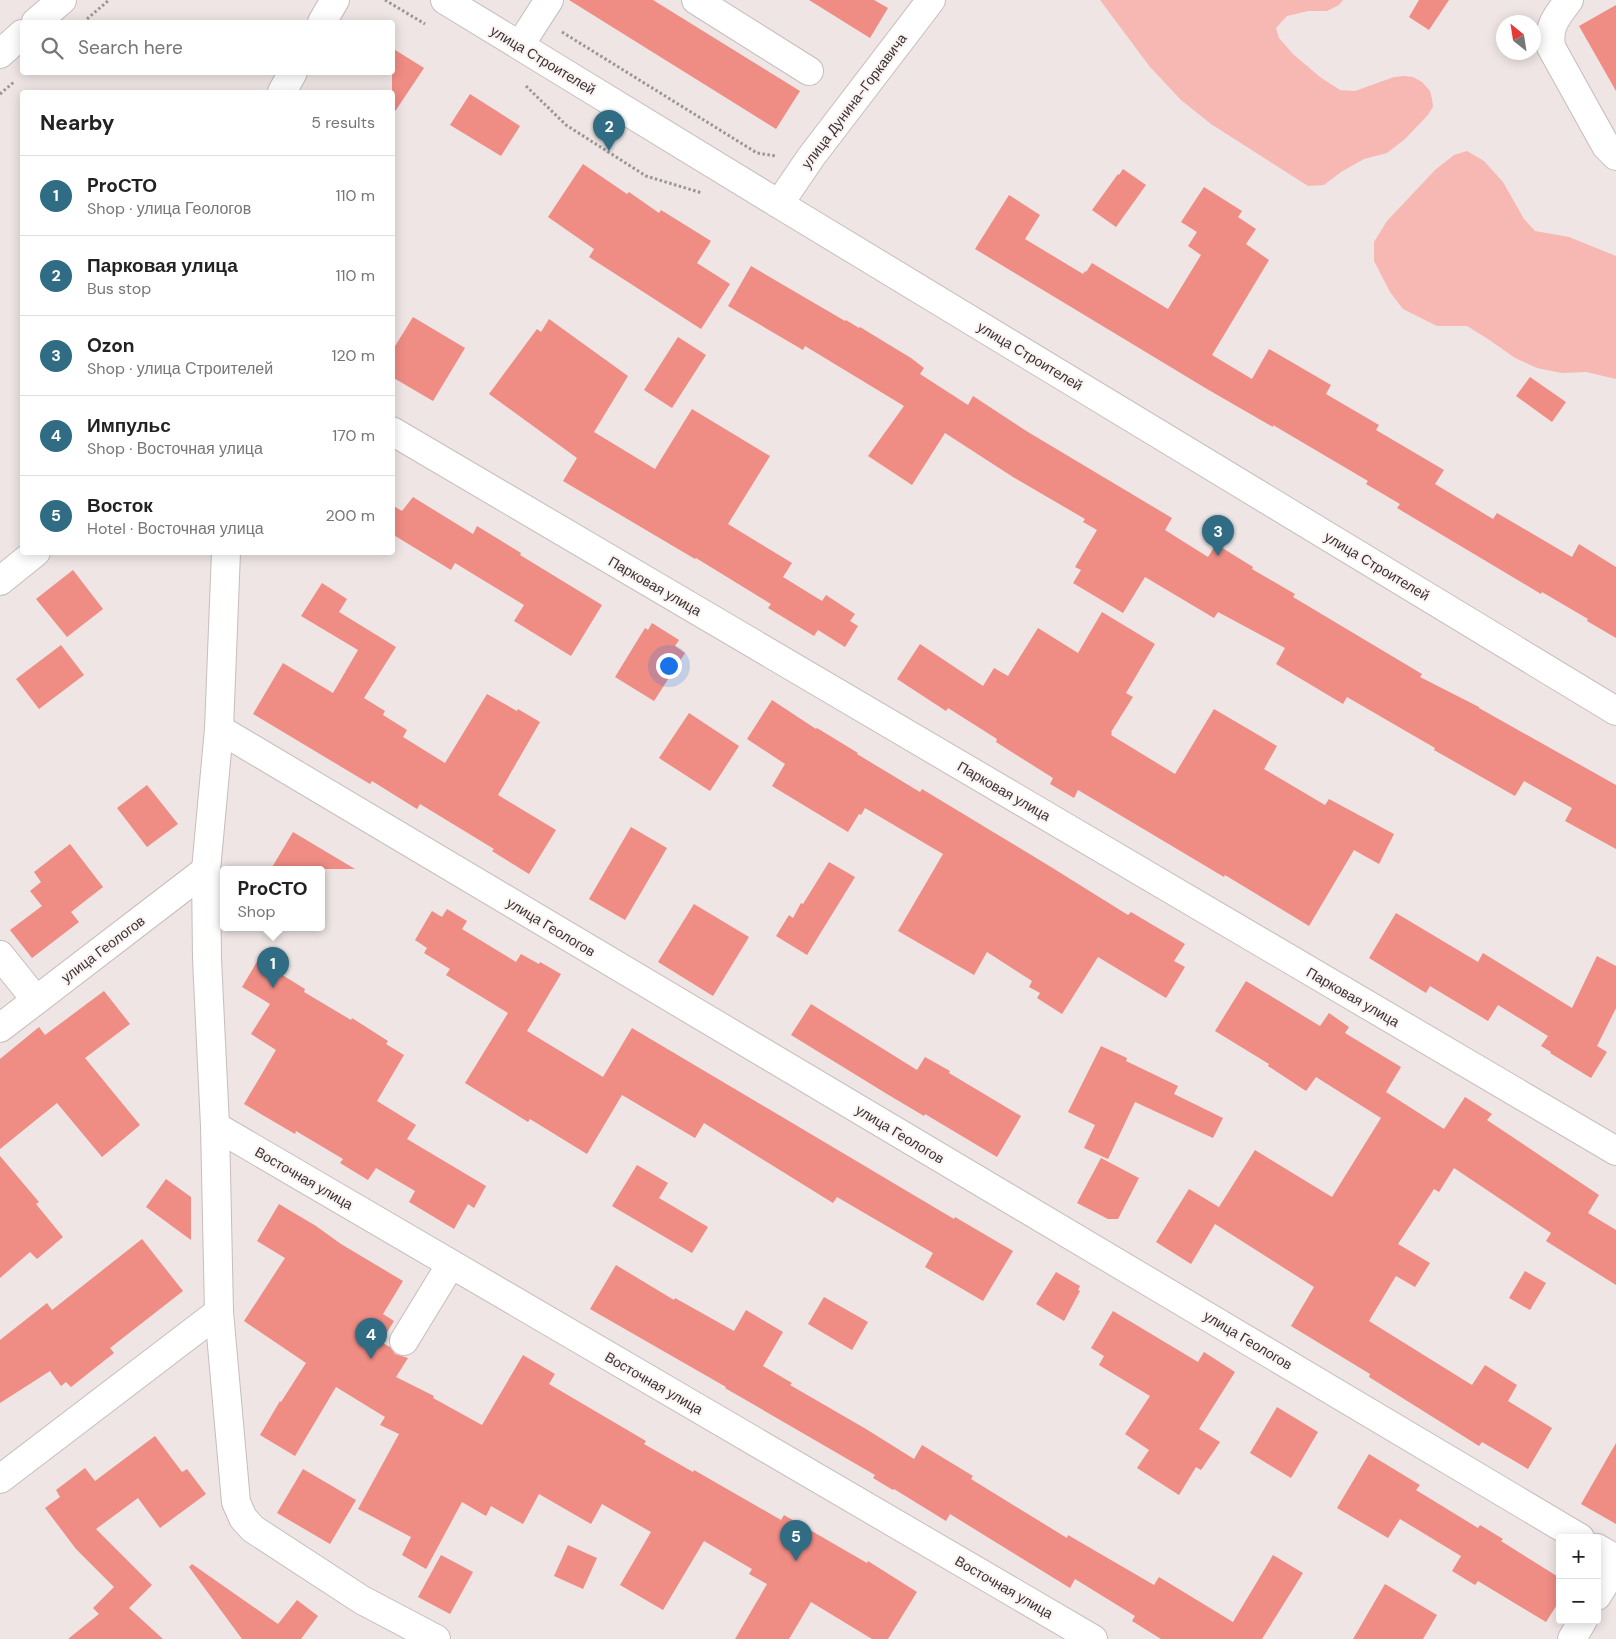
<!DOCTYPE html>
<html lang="en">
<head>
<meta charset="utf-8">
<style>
	:root { --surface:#fff; --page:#f6f6f6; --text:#222; --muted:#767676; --line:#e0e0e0; --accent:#306c84 }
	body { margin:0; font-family:"DM Sans",sans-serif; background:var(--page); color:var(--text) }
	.controls { position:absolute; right:15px; bottom:15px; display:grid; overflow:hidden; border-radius:5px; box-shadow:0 2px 12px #0003 }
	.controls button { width:45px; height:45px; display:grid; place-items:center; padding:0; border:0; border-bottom:1px solid var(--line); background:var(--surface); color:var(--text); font:25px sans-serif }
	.compass { position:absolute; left:1496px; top:15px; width:45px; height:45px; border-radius:50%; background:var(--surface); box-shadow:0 2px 12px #0003; rotate:330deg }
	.you { position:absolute; left:668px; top:665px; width:18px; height:18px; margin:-12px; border:4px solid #fff; border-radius:50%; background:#1a73e8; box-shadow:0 0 0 8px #1a73e833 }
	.badge { display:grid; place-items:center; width:32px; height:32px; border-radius:50%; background:var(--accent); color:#fff; font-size:16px; font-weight:700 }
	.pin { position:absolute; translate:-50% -41px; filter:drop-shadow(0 1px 2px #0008) }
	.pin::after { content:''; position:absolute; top:26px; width:18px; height:15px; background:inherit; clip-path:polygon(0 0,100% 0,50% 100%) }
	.popup { position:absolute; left:220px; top:866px; width:105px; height:65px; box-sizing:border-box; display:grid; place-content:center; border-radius:5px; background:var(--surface); filter:drop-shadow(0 1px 4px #0005); font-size:16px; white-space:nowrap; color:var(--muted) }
	.popup b { font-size:19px; color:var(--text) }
	.popup::after { content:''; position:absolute; left:50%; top:100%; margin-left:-10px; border:10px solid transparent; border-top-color:var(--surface) }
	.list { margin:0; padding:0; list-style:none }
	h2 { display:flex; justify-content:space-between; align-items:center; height:65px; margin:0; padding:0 20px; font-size:21px }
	h2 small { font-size:16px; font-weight:400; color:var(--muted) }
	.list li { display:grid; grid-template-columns:32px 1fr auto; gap:15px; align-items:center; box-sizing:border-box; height:80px; padding:0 20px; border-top:1px solid var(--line) }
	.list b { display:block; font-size:19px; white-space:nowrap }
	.list p { margin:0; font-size:16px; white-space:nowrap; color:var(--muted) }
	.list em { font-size:16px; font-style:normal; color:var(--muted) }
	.icon { flex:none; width:28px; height:28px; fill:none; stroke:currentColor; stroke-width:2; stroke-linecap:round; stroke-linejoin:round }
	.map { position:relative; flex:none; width:1616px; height:1639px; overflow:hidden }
	.search { position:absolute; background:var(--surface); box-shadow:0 2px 12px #0003; left:20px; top:20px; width:375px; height:55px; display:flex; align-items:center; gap:12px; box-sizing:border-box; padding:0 18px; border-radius:5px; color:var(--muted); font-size:19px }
	.panel { position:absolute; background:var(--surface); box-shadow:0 2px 12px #0003; left:20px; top:90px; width:375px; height:465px; border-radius:5px }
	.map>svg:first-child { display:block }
	.green { fill:#f7b8b3 }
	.building { fill:#ef8c84 }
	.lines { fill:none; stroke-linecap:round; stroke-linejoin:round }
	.minor-casing { stroke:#c6bdbc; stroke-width:30 }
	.major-casing { stroke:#c6bdbc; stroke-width:30 }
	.path { stroke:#9b9594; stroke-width:3; stroke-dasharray:2.5 2.5; stroke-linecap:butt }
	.minor { stroke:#fff; stroke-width:28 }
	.major { stroke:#fff; stroke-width:28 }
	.labels { text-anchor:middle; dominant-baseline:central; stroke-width:4; stroke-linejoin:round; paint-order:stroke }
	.street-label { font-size:14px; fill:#373433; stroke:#fbf2f1 }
</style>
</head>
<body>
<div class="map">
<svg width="1616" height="1639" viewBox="0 0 1616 1639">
	<rect width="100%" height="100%" fill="#eee5e4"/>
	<g class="green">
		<path d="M1100 0H1343L1339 5 1327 11H1308L1287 16 1276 28 1279 38 1293 54 1320 77 1340 90 1355 91 1394 77 1404 76 1413 77 1422 82 1430 91 1432 99 1433 107 1427 116 1405 139 1387 153 1364 159 1341 172 1324 185 1308 186 1211 124 1181 100 1150 67Z"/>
		<path d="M1467 151 1484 161 1503 182 1524 219 1535 231 1569 237 1616 256V379L1586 372 1562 373 1537 368 1515 358 1488 339 1467 326H1437L1403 309 1390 292 1374 261V242L1387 221 1435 170 1454 155Z"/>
	</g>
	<g class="building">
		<path d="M569 0H653L800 91 776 129Z"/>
		<path d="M809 0H874L888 8 870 38Z"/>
		<path d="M1419 0H1449L1429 30 1409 17Z"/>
		<path d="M1616 5V91L1579 26Z"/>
		<path d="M392 48 424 68 392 116Z"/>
		<path d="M470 94 520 126 501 156 450 125Z"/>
		<path d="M583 164 627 194 629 192 659 213 661 210 711 241 697 263 730 284 701 329 589 257 594 249 548 217Z"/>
		<path d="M1123 169 1146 185 1116 227 1092 210 1118 174 1119 175Z"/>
		<path d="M1204 187 1242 211 1238 217 1256 229 1246 244 1269 260 1212 355 1252 379 1269 349 1331 385 1326 394 1379 425 1376 430 1444 470 1435 484 1493 519 1497 513 1572 557 1579 544 1616 567V638L1587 621 1588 619 1542 592 1541 594 1397 508 1400 504 1366 484 1368 481 1273 425V427L1207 389 975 249 1009 195 1040 215 1025 239 1083 274 1085 271 1086 272 1092 263 1168 309 1201 255 1188 246 1197 232 1181 222Z"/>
		<path d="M751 266 845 321 846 320 859 328 860 327 911 358 924 368 920 374 968 405 973 396 1028 432 1172 518 1165 530 1208 557 1216 544 1253 567 1252 569 1295 594 1293 597 1422 674 1420 677 1479 707V708L1616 785V849L1565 821 1572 808 1524 781 1515 796 1434 750 1435 748 1347 697 1343 704 1276 664 1285 648 1218 612 1214 618 1145 577 1123 613 1073 583 1081 570 1075 567 1097 530 1083 522 1085 519 1013 477 945 433 912 485 868 456 904 406 805 346 803 350 728 306Z"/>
		<path d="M413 317 465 348 433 401 392 377V351Z"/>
		<path d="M549 319 628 376 594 432 655 469 692 409 770 456 728 524 792 563 783 577 822 601 826 595 855 614 850 621 858 626 845 647 818 630 814 636 768 608 771 604 696 558 695 559 563 481 577 458 489 394 537 329 541 332Z"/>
		<path d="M678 337 706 355 672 408 644 390Z"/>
		<path d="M1530 377 1566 402 1552 422 1516 396Z"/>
		<path d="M413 497 473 534 477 526 521 553 520 555 602 605 571 656 514 621 524 605 455 563 451 570 392 534V505L402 511Z"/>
		<path d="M73 570 103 609 67 637 36 599Z"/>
		<path d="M322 583 347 599 339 612 396 647 364 698 385 711 383 715 407 730 403 737 445 763 487 694 517 711 518 709 540 722 498 795 556 830 529 874 492 851 494 849 420 804 417 809 372 781 370 784 253 714 283 663 333 693 358 650 301 616Z"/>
		<path d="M1102 612 1155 644 1126 693 1133 697 1111 732 1112 733 1111 735 1175 774 1214 709 1277 746 1264 769 1325 805 1329 799 1394 834 1379 864 1354 850 1309 926 1225 875 1224 877 1078 790 1074 798 1050 784 1053 778 996 742 997 739 948 708 946 711 897 679 920 644 983 686 994 668 1008 676 1038 628 1078 653Z"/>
		<path d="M652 623 679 640 675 646 685 653 654 701 615 677 645 628 648 630Z"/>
		<path d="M61 645 84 675 39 709 16 679Z"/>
		<path d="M772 700 816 729 817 728 858 753 857 754 920 792 922 789 1051 867 1128 915 1131 912 1185 944 1174 961 1185 967 1166 998 1098 957 1062 1014 1037 998 1040 993 1029 987 1032 981 987 952 974 975 898 931 943 854 865 808 861 815 859 814 848 832 772 786 785 764 747 739Z"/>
		<path d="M689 713 739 746 710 791 659 758Z"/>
		<path d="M147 785 178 824 147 847 117 808Z"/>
		<path d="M631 827 667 848 625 920 589 899Z"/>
		<path d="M293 832 355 869H271Z"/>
		<path d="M70 844 103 887 71 912 79 922 32 958 10 930 42 906 30 891 41 882 34 872Z"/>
		<path d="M829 862 855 877 807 955 776 936 789 915 793 918 801 903 803 904Z"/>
		<path d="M694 904 749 937 713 996 658 962Z"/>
		<path d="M447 909 467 921 462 929 516 962 521 954 539 964 540 962 561 974 527 1031 603 1077 632 1028 954 1219 955 1217 1013 1251 983 1301 925 1267 933 1253 837 1197 833 1203 704 1123 695 1138 622 1095 587 1154 530 1119 528 1122 465 1083 508 1013 446 975 450 969 424 953 427 948 415 940 432 911 442 917Z"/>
		<path d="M1396 913 1478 962 1483 953 1572 1008 1597 956 1616 966V1008L1597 1046 1607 1052 1591 1078 1550 1053 1551 1052 1541 1046 1548 1036 1498 1005 1488 1021 1430 986 1426 993 1369 958Z"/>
		<path d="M258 960 305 989 304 992 351 1020 352 1018 388 1041 386 1044 404 1055 377 1101 416 1125 407 1139 486 1186 474 1208 468 1204 454 1229 409 1202 415 1191 376 1168 368 1180 340 1163 343 1159 296 1131 295 1134 244 1104 276 1050 251 1034 270 1004 242 987Z"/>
		<path d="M1246 981 1320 1026 1329 1013 1349 1027 1345 1033 1401 1067 1386 1092 1444 1129 1465 1097 1492 1114 1487 1120 1599 1195 1588 1213 1616 1230V1285L1546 1241 1551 1233 1454 1168 1439 1192 1434 1189 1398 1244 1430 1263 1415 1287 1396 1276 1369 1321 1472 1385 1485 1365 1517 1385 1508 1401 1552 1428 1528 1469 1482 1442 1479 1446 1369 1377 1370 1374 1291 1326 1314 1287 1215 1224 1191 1264 1156 1242 1189 1189 1219 1207 1255 1150 1332 1197 1381 1118 1316 1077 1306 1091 1268 1066 1269 1064 1215 1031Z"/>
		<path d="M104 991 130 1024 85 1058 140 1125 102 1157 57 1103 0 1149V1059L39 1027 45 1035Z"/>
		<path d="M811 1004 917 1070 925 1057 950 1071 949 1073 1021 1116 997 1157 925 1114 924 1116 887 1094 791 1035Z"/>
		<path d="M1101 1046 1127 1058 1126 1061 1178 1086 1174 1094 1223 1118 1213 1138 1135 1102 1108 1159 1084 1148 1095 1125 1068 1112Z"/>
		<path d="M0 1156 39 1202 36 1204 63 1237 37 1259 30 1252 0 1278Z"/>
		<path d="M1101 1158 1139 1178 1118 1219H1108L1077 1203Z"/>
		<path d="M637 1165 668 1183 659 1198 708 1227 692 1253 612 1206Z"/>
		<path d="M166 1179 191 1197V1240L146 1207Z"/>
		<path d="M279 1204 316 1226 341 1244 403 1281 383 1314 394 1321 381 1342 390 1347 395 1354 408 1358 396 1377 434 1396 433 1398 482 1425 523 1355 555 1374 549 1384 646 1441 644 1444 693 1472 694 1470 781 1520 784 1515 867 1563 868 1561 917 1592 888 1639H872L811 1602 789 1639H735L767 1584 749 1574 752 1569 704 1541 663 1610 620 1585 651 1532 602 1504 591 1524 539 1494 523 1524 491 1506 486 1516 462 1502 426 1569 402 1555 411 1537 358 1509 399 1434 380 1425 385 1417 336 1387 295 1456 260 1435 280 1401 281 1402 306 1363 244 1321 285 1258 257 1241Z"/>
		<path d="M142 1239 183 1291 110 1348 114 1353 71 1387 66 1382 61 1386 50 1371 0 1403V1340L47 1303 52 1310Z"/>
		<path d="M616 1265 674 1300 675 1298 734 1331 746 1310 783 1332 763 1366 792 1383 790 1385 866 1429 914 1459 922 1445 973 1476 971 1479 1067 1538 1068 1535 1154 1585 1159 1577 1233 1622 1273 1555 1303 1573 1262 1639H1161L1132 1621 1135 1616 1075 1579 1070 1588 950 1514 946 1521 894 1489 893 1490 873 1478 875 1475 725 1388 726 1387 590 1309Z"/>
		<path d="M1525 1271 1546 1283 1530 1310 1509 1298Z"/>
		<path d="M1056 1272 1080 1286 1078 1290 1080 1291 1064 1321 1036 1304Z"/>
		<path d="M824 1297 868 1322 852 1350 808 1324Z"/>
		<path d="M1113 1311 1198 1362 1204 1352 1235 1372 1199 1429 1220 1442 1201 1470 1196 1467 1179 1495 1137 1468 1149 1450 1125 1434 1150 1396 1099 1365 1104 1356 1091 1348Z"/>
		<path d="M1277 1407 1318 1432 1291 1478 1250 1453Z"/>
		<path d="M155 1436 182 1472 187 1469 206 1494 160 1528 138 1498 96 1529 152 1585 129 1608 163 1639H68L99 1614 93 1608 114 1587 76 1549 45 1508 60 1497 56 1490 85 1468 95 1481Z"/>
		<path d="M1616 1443V1524L1581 1504Z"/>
		<path d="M1369 1454 1420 1485 1416 1490 1478 1528 1480 1525 1503 1539 1501 1541 1560 1578V1600L1546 1622 1478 1581 1475 1585 1452 1571 1461 1556 1400 1519 1388 1538 1337 1508Z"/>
		<path d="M303 1469 356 1500 330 1544 277 1513Z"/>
		<path d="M568 1545 597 1558 583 1589 554 1576Z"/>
		<path d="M441 1555 473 1572 450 1614 418 1597Z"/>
		<path d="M192 1564 278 1624 297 1600 318 1616 301 1639H242L189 1567Z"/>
		<path d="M1385 1584 1437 1615 1423 1639H1353Z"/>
	</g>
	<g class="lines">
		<g class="minor-casing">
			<g id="minor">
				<path d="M696 0 809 71"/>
				<path d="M1569 0C1556 18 1548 25 1551 47L1606 146 1616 156"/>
				<path d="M36 22 62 0"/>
				<path d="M322 22 335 0"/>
				<path d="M520 45 549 0"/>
				<path d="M0 54 22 34"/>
				<path d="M282 92 293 72"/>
				<path d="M779 204 811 157 931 0"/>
				<path d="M392 431 1616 1151"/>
				<path d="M226 552 219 729 206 870 207 959 215 1126 219 1312 236 1502 243 1518 253 1529 362 1600 436 1639"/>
				<path d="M0 581 36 552"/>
				<path d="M219 729 1580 1538"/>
				<path d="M0 955 36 1000"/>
				<path d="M0 1028 206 870"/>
				<path d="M215 1126 1093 1639"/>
				<path d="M404 1341 451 1264"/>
				<path d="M0 1479 219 1312"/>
				<path d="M1597 1548 1616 1559"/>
				<path d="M1597 1596 1616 1565"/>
				<path d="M1572 1639 1583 1620"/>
			</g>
		</g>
		<g class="major-casing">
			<path id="major" d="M445 0 779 204 1616 711"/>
		</g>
		<g class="path">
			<path d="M385 0 425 24"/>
			<path d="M87 19 109 0"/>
			<path d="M562 32 757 153 776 156"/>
			<path d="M526 86 566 125 646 176 702 193"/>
			<path d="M0 94 15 81"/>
		</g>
		<use href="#minor" class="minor"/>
		<use href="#major" class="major"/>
	</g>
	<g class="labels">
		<g class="street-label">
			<text transform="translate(543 60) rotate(31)">улица Строителей</text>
			<text transform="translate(854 101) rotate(-53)">улица Дунина-Горкавича</text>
			<text transform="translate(1030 356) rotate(31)">улица Строителей</text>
			<text transform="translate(1377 566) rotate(31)">улица Строителей</text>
			<text transform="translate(655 586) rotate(30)">Парковая улица</text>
			<text transform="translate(1004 791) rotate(30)">Парковая улица</text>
			<text transform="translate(551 927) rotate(31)">улица Геологов</text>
			<text transform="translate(103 949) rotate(-37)">улица Геологов</text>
			<text transform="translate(1353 997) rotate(30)">Парковая улица</text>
			<text transform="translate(900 1134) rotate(31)">улица Геологов</text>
			<text transform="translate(304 1178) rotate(30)">Восточная улица</text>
			<text transform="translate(1248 1340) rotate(31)">улица Геологов</text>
			<text transform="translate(654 1383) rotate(30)">Восточная улица</text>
			<text transform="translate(1004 1587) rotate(30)">Восточная улица</text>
		</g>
	</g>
</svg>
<div class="controls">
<button>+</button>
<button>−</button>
</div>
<svg class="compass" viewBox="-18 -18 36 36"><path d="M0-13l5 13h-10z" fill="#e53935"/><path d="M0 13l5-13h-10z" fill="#767676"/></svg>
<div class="you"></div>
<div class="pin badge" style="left:273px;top:988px">1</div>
<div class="popup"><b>ProСТО</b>Shop</div>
<div class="pin badge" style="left:609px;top:151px">2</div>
<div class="pin badge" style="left:1218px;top:556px">3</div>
<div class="pin badge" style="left:371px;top:1359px">4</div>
<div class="pin badge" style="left:796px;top:1561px">5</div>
<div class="search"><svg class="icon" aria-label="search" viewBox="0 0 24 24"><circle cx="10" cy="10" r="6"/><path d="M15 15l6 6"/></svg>Search here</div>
<section class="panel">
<h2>Nearby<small>5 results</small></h2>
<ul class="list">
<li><span class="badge">1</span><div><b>ProСТО</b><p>Shop · улица Геологов</p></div><em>110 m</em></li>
<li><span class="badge">2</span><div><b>Парковая улица</b><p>Bus stop</p></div><em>110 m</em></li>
<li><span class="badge">3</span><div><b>Ozon</b><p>Shop · улица Строителей</p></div><em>120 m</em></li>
<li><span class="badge">4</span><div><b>Импульс</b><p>Shop · Восточная улица</p></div><em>170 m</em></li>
<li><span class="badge">5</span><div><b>Восток</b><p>Hotel · Восточная улица</p></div><em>200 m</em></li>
</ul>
</section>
</div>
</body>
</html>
